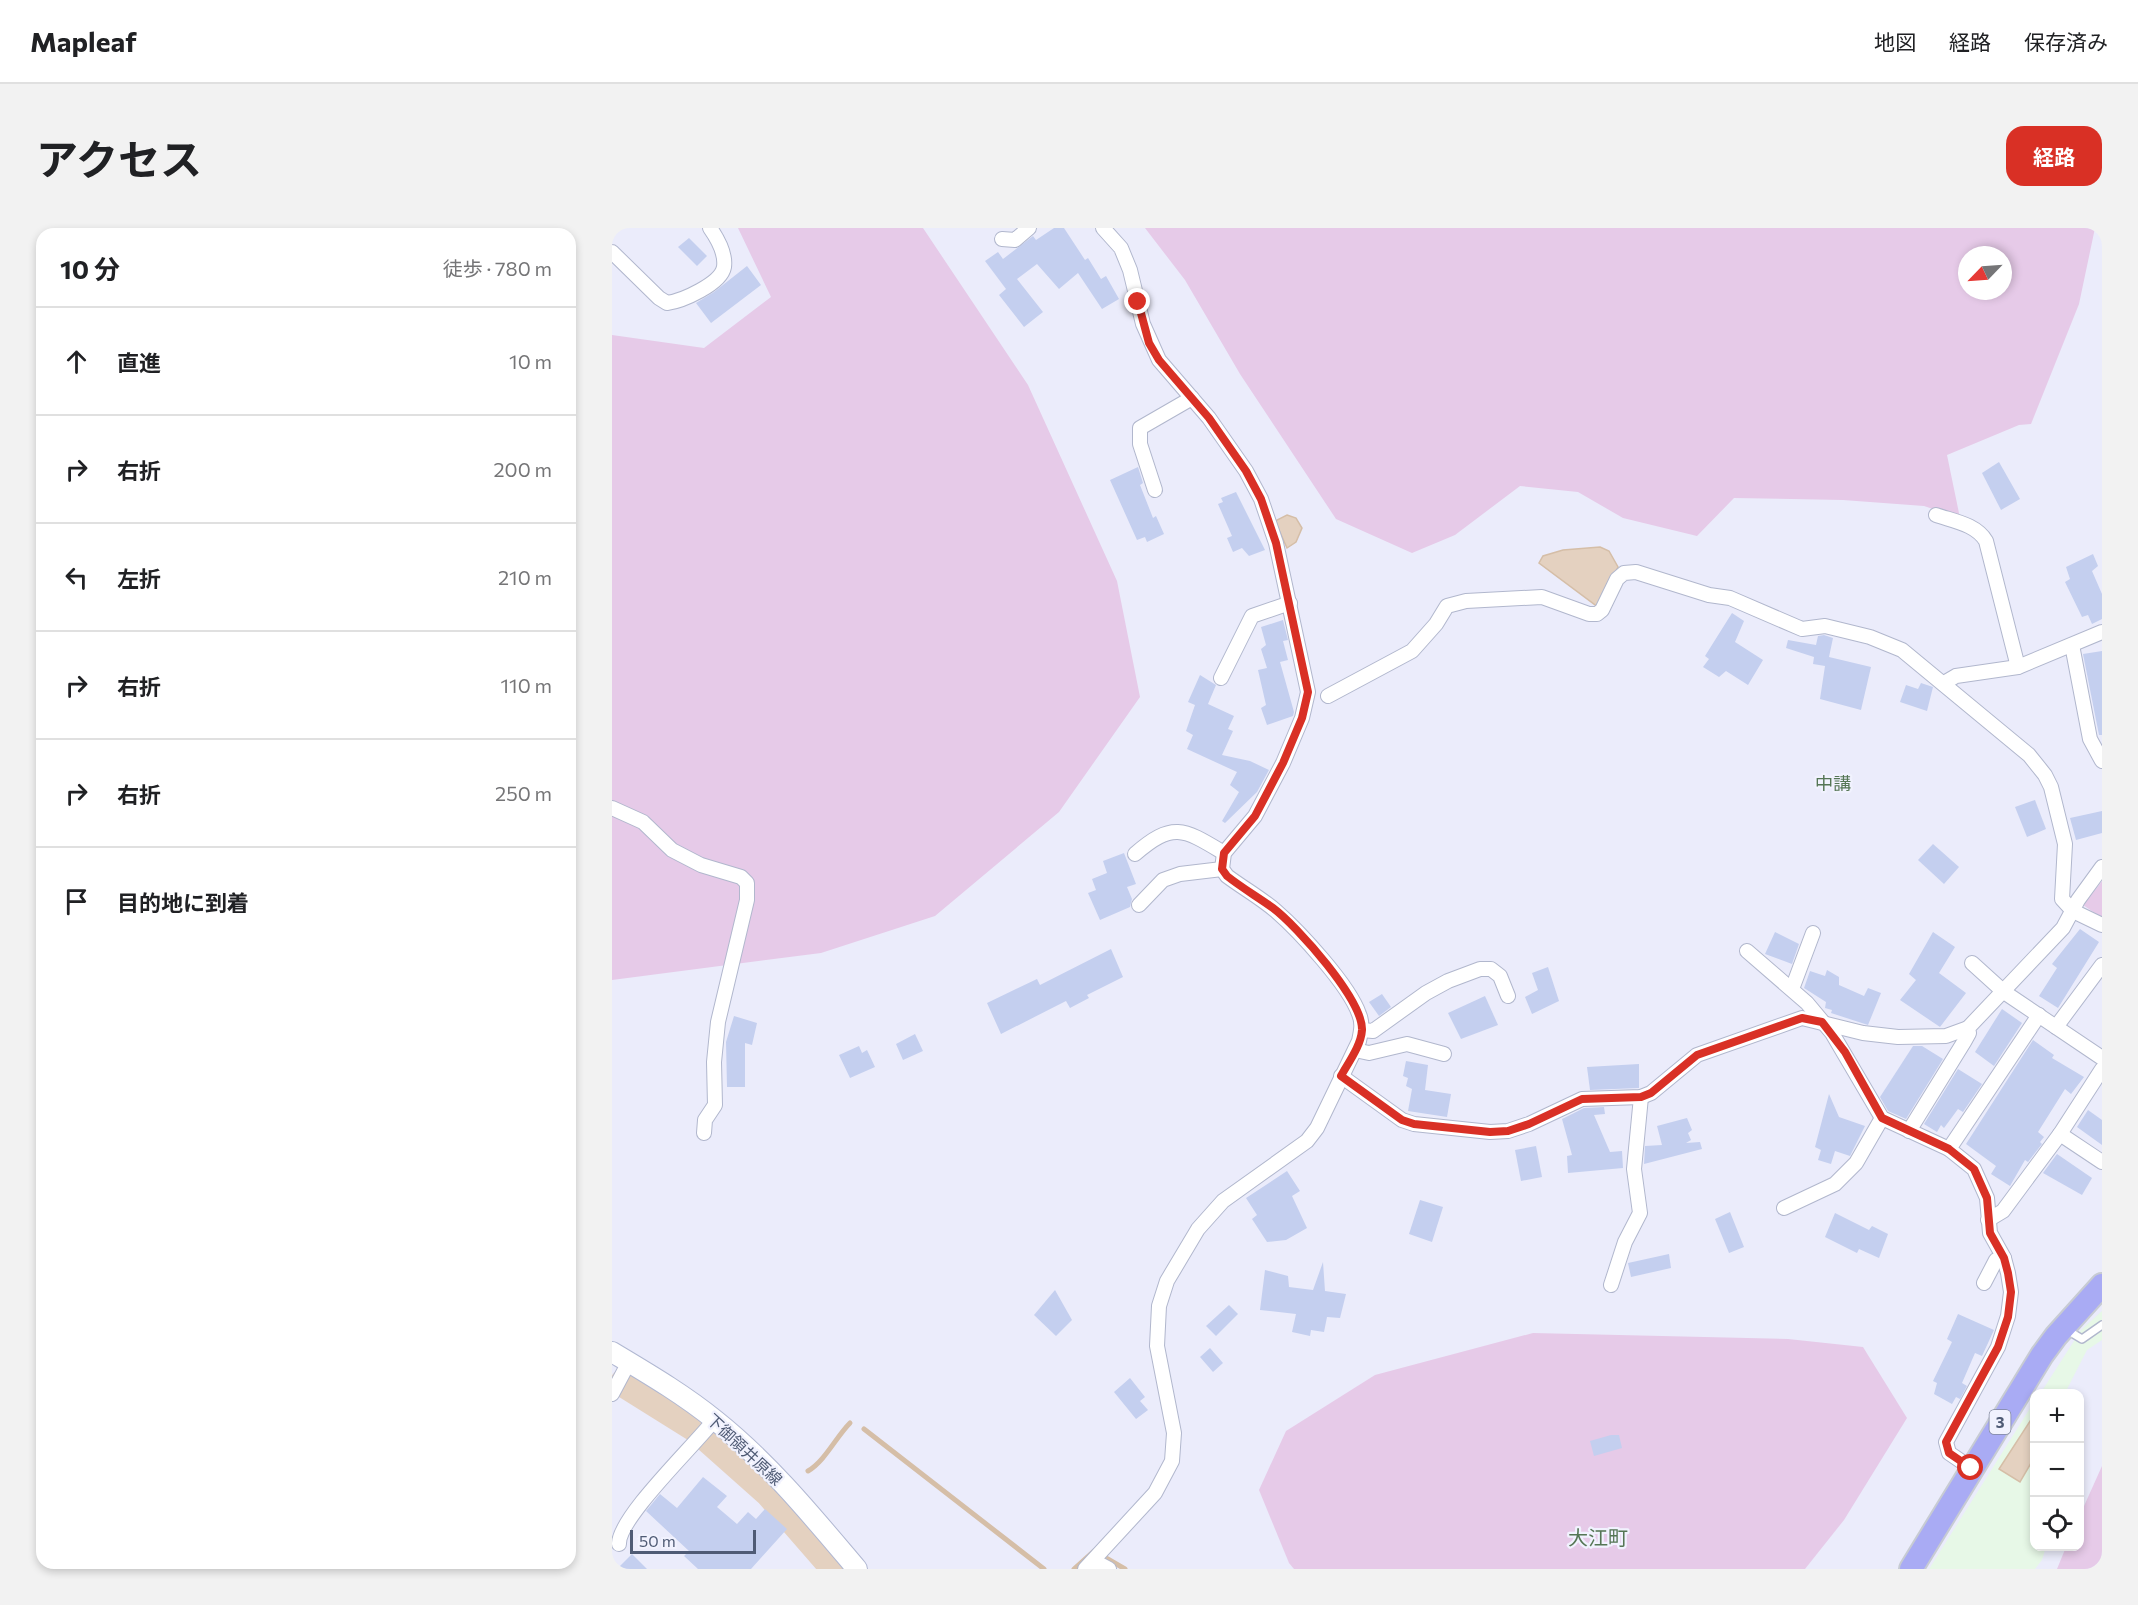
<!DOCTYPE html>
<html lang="ja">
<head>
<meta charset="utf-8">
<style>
	:root { --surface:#fff; --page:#f2f2f2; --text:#202124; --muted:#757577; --line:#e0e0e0; --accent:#d93025 }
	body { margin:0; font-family:Commissioner,"Noto Sans JP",sans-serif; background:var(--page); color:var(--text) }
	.controls { position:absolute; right:18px; bottom:18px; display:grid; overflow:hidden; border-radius:12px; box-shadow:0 3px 9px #0003 }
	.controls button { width:54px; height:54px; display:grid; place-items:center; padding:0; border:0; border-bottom:2px solid var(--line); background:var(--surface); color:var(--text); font:30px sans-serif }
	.compass { position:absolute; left:1346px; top:18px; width:54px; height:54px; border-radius:50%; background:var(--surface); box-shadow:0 3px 9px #0003; rotate:245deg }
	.scale { position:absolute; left:18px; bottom:15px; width:126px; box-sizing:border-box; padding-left:6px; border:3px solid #4f5b75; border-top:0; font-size:16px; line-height:21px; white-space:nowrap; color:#4f5b75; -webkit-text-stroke:4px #f1f2fe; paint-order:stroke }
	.stop { position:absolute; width:18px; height:18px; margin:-14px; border:4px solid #d93025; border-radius:50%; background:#fff }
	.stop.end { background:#d93025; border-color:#fff; box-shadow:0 2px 6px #0008 }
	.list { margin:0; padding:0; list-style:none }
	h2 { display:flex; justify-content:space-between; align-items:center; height:78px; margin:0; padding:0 24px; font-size:26px }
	h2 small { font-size:20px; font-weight:400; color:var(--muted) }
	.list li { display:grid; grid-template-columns:39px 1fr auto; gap:18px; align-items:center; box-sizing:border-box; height:108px; padding:0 24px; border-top:2px solid var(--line) }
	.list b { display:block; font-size:22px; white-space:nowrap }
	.list em { font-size:20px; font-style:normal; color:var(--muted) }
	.icon { flex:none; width:33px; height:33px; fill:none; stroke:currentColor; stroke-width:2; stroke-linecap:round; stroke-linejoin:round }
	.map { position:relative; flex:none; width:1490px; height:1341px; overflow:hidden; border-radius:18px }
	header { display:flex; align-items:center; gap:36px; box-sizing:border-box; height:84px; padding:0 30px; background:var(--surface); border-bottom:2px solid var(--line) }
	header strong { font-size:28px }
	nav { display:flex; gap:33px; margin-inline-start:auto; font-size:21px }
	.intro { display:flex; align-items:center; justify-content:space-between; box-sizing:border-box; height:144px; padding:0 36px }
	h1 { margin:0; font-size:42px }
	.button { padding:15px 27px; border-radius:18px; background:var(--accent); color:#fff; font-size:21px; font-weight:700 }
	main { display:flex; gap:36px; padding:0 36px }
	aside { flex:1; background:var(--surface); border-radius:18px; box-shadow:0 3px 9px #0003 }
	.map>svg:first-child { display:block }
	.education { fill:#e7f8e7 }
	.green { fill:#e6cae8; fill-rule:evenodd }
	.water { fill:#e4d1c0; stroke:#d5bea7; stroke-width:1.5 }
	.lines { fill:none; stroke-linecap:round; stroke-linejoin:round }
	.stream { stroke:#d5bea7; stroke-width:5 }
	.river { stroke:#e4d1c0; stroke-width:30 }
	.building { fill:#c4cfef }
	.lane-casing { stroke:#b1b7cd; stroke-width:10 }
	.street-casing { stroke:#b1b7cd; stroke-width:16 }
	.secondary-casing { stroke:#b1b8d2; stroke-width:22 }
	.primary-casing { stroke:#c7cbd3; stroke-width:26 }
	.lane { stroke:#fff; stroke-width:7 }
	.street { stroke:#fff; stroke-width:14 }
	.secondary { stroke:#fff; stroke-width:20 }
	.primary { stroke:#a9abf4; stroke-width:22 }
	.route { stroke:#d93025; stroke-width:8 }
	.labels { text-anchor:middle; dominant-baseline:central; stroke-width:4.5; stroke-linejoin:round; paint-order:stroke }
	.shield { fill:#f1f2fe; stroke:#80889e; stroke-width:1.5 }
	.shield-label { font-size:15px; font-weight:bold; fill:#4f5b75 }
	.street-label { font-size:16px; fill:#4f5b75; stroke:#f1f2fe }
	.neighbourhood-label { font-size:18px; fill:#557655; stroke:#f1f2fe }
	.quarter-label { font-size:20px; fill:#557655; stroke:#f1f2fe }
</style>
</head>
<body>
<header>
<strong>Mapleaf</strong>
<nav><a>地図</a><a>経路</a><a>保存済み</a></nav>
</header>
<div class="intro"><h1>アクセス</h1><a class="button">経路</a></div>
<main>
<aside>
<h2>10 分<small>徒歩 · 780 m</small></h2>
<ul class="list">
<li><svg class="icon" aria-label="ahead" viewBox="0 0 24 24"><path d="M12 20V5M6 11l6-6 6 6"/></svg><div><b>直進</b></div><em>10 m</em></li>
<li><svg class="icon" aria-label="right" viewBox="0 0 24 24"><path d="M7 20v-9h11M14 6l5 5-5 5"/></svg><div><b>右折</b></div><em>200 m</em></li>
<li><svg class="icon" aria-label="left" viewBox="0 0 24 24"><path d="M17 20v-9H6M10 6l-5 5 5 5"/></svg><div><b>左折</b></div><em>210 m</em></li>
<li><svg class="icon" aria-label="right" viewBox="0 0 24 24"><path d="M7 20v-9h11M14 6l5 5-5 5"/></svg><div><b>右折</b></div><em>110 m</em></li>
<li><svg class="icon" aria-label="right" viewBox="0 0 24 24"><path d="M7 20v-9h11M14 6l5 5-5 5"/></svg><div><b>右折</b></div><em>250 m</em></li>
<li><svg class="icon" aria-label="arrive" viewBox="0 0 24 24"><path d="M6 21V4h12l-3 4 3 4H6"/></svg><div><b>目的地に到着</b></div></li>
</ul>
</aside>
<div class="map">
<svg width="1490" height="1341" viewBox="0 0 1490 1341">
	<rect width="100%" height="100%" fill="#ebecfb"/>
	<g class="education">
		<path d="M1490 1083V1112L1475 1122 1453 1165 1428 1166 1469 1102Z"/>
		<path d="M1422 1174V1318L1434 1319 1430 1332 1423 1341H1317Z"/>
	</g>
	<g class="green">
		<path d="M126 0H311L416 157 505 353 528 469 447 584 323 688 209 725 0 752V107L92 120 159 69Z"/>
		<path d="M533 0H1483L1467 76 1419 196 1407 197 1335 227 1348 290 1312 278 1231 272 1122 270 1085 308 1011 290 966 264 908 258 843 307 800 325 724 291 628 146 573 52ZM1355 27H1391V63H1355Z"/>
		<path d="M1490 653V690L1471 677Z"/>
		<path d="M921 1105 1176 1111 1251 1119 1295 1190 1232 1292 1193 1341H682L677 1335 647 1262 674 1203 763 1147Z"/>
		<path d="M1490 1238V1341H1445L1454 1319 1468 1318V1287Z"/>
	</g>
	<g class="water">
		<path d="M675 287 684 290 690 300 684 314 675 320 663 293Z"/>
		<path d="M988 319 997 323 1006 339 986 379 927 335 931 328 951 322Z"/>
		<path d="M1420 1190 1422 1230 1408 1254 1387 1241Z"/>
	</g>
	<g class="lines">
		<g class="stream">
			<path d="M252 1201 432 1341"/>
			<path d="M196 1243C213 1233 224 1209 238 1195"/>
			<path d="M494 1330 513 1341"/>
			<path d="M462 1341 482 1323"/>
		</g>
		<path class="river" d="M13 1155 85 1200 157 1264 224 1341"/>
	</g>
	<g class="building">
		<path d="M442 0H452L473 32 476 30 489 51 494 48 507 71 490 81 466 45 447 61 425 36 405 51 431 84 412 99 387 67 394 61 373 33 386 24 391 31 421 8 424 12Z"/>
		<path d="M77 10 95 28 85 38 66 19Z"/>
		<path d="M135 38 149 57 99 95 84 75 102 64Z"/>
		<path d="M1387 234 1408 271 1389 282 1370 245Z"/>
		<path d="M526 239 531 255 528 257 541 290 544 288 552 306 535 314 533 309 525 312 498 252Z"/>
		<path d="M624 264 653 322 637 328 630 320 621 324 615 310 620 308 606 276 611 274 609 270Z"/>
		<path d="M1481 326 1486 338 1480 343 1490 366V391L1480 396 1476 387 1470 389 1453 354 1458 351 1454 339Z"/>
		<path d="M1120 385 1132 393 1123 414 1151 432 1136 457 1114 443 1107 449 1091 439 1097 431 1093 428Z"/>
		<path d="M671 392 676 412 671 413 676 432 668 434 682 484 681 488 655 497 649 480 654 477 646 442 655 440 649 421 654 417 649 399Z"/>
		<path d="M1212 407 1221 410 1217 429 1259 439 1249 482 1208 471 1213 438 1201 436 1202 429 1174 420 1176 412 1204 417 1206 408Z"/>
		<path d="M1490 423V507H1487L1471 426Z"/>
		<path d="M588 447 604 457 596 476 622 488 616 501 621 503 610 527 638 533 657 542 645 564 613 595 610 593 627 564 618 557 625 544 575 521 581 507 574 503 583 477 576 474Z"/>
		<path d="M1309 455 1321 459 1315 483 1288 474 1294 457 1306 461Z"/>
		<path d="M1423 572 1434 601 1415 609 1403 579Z"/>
		<path d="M1490 583V605L1464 612 1458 590Z"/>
		<path d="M1321 616 1347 639 1332 656 1306 632Z"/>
		<path d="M512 625 524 656 515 659 520 671 518 679 488 692 476 665 484 662 480 651 495 645 491 633Z"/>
		<path d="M1468 701 1487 714 1446 780 1427 768 1445 740 1440 736Z"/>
		<path d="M1163 704 1187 716 1180 736 1153 726Z"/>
		<path d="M1321 704 1343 719 1327 745 1354 765 1328 799 1288 772 1304 752 1297 746Z"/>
		<path d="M499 721 511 749 475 767 477 770 458 780 454 773 389 806 375 775 425 751 428 757Z"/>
		<path d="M936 739 947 773 920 786 913 769 926 762 920 745Z"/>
		<path d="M1215 742 1227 749V757L1252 768 1256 760 1269 765 1256 797 1219 785 1220 782 1213 780 1214 774 1192 760 1198 743 1213 748Z"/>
		<path d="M770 766 779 779 767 788 757 774Z"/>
		<path d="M873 768 886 797 849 811 836 785Z"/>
		<path d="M1390 781 1410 795 1382 838 1363 824Z"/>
		<path d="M122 788 145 795 140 817 133 815V859H115L114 814Z"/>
		<path d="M303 806 311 823 291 832 284 816Z"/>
		<path d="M1421 812 1442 827 1440 830 1472 849 1459 866 1453 861 1426 904 1432 909 1428 914 1430 916 1416 934 1413 932 1398 958 1379 946 1384 938 1354 916Z"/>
		<path d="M247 818 250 825 255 822 263 839 238 850 227 827Z"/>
		<path d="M1301 818H1310L1331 831 1294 891 1276 883 1268 869Z"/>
		<path d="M794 833 816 837 813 862 839 866 835 889 796 883 800 861 794 858 796 850 791 848Z"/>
		<path d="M1027 836V860L978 862 975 839Z"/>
		<path d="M1346 841 1370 856 1351 884 1346 881 1332 900 1329 897 1325 904 1312 896Z"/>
		<path d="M1217 866 1227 889 1253 898 1238 928 1223 923 1219 936 1206 932 1209 922 1203 919Z"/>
		<path d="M992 879 993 886 982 887 998 924 1010 923 1011 940 956 945 955 928 960 927 950 891 972 880Z"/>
		<path d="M1476 882 1490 892V917L1465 899Z"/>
		<path d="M1075 890 1080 902 1076 905 1079 912 1074 915 1088 914 1090 921 1032 936 1033 918 1050 917 1045 898Z"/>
		<path d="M924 918 930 949 909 953 903 922Z"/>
		<path d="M1445 926 1480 950 1470 967 1431 945Z"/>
		<path d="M675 943 688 963 680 968 695 1000 674 1012 655 1014 640 991 645 987 634 970Z"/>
		<path d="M808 972 831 979 820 1014 797 1006Z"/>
		<path d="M1118 984 1132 1019 1117 1025 1103 991Z"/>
		<path d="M1223 985 1257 1002 1260 998 1276 1006 1267 1030 1247 1021 1245 1025 1213 1009Z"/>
		<path d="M1057 1026 1059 1040 1019 1049 1016 1035Z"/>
		<path d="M711 1034 713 1063 734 1066 728 1090 715 1089 712 1104 699 1102 698 1108 680 1104 684 1086 648 1082 653 1042 676 1048 677 1059 701 1062Z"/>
		<path d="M443 1062 460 1092 444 1108 422 1087Z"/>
		<path d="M617 1077 626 1086 604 1108 594 1098Z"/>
		<path d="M1346 1086 1382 1102 1370 1128 1363 1125 1350 1155 1355 1158 1348 1171 1344 1169 1340 1176 1322 1166 1325 1155 1321 1153 1340 1114 1335 1111Z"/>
		<path d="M598 1120 611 1135 601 1144 588 1129Z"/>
		<path d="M518 1150 533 1169 528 1173 536 1182 524 1191 502 1164Z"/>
		<path d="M999 1207H1007L1010 1220 982 1228 978 1213Z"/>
		<path d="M91 1249 115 1268 105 1279 125 1296 136 1284 144 1291 153 1281 175 1301 139 1341H86L72 1328 77 1323 34 1283 48 1266 65 1280Z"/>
		<path d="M20 1326 35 1341H5Z"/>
	</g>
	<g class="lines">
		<g class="lane-casing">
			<path id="lane" d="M1455 1102 1470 1111 1490 1097"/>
		</g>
		<g class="street-casing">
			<g id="street">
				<path d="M390 11 403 12 417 0"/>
				<path d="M0 24 47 70 55 75C70 73 109 56 112 39 114 25 105 10 98 0"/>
				<path d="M543 262 528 216V200L580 170"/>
				<path d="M1324 287C1341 293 1364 296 1374 313L1406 439"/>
				<path d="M1460 417 1478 511 1490 533"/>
				<path d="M609 450 640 388 678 375"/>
				<path d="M1332 455 1344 448 1406 439 1490 404"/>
				<path d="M716 468 800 423 824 396 835 378 854 373 930 369 977 386H985L990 382 1005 351 1012 345 1024 344 1097 367 1118 370 1190 401 1213 398 1258 409 1290 422 1417 527 1433 547 1439 559 1453 616 1450 671 1461 683 1490 697"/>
				<path d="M0 580 31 594 60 622 89 637 129 649 135 655V672L106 794 102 834 103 877 93 892 92 905"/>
				<path d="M523 626C561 593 572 601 612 625"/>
				<path d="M527 677 551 652 568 646 610 641"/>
				<path d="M1135 723 1195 775 1220 805 1270 890 1337 921 1362 941 1375 970 1378 1005 1392 1030 1396 1045 1399 1064 1396 1088 1386 1119 1334 1214 1337 1225 1359 1240"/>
				<path d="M1360 735 1392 764 1490 830"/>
				<path d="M1180 761 1201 705"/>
				<path d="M1444 799 1490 737"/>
				<path d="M750 802 761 803 814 765 836 753 868 741H879L888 748 896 768"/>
				<path d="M743 822 757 825 795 816 832 826"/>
				<path d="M729 848 790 892 802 896 878 904 896 903 917 896 970 871 1029 869 1039 865 1085 827 1190 790 1251 805 1286 809 1334 808 1356 800"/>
				<path d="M1297 903 1352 814 1357 805 1356 800 1451 700 1466 672 1490 639"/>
				<path d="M1448 906 1490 934"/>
				<path d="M1337 921 1427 787"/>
				<path d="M1172 980 1223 956 1244 935 1270 890"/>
				<path d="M1376 992 1391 983 1448 906 1490 841"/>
				<path d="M1372 1055 1384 1032 1392 1030"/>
				<path d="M999 1057 1013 1014 1028 985 1022 941 1029 869"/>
				<path d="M0 1166 17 1134"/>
				<path d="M7 1316C6 1290 84 1216 103 1191"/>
				<path d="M482 1333 497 1341"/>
				<path d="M473 1341 543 1265 560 1233 562 1205 545 1118 547 1078 555 1053 586 1001 611 973 695 913 705 900 747 813C749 804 751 795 747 786 737 757 687 703 664 683 649 670 631 660 615 648L610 641 612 625 643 588 671 535 690 490 696 464 664 315 649 271 634 243 597 190 547 132 531 96 518 42 509 20 491 0"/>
			</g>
		</g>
		<g class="secondary-casing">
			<path id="secondary" d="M0 1124C35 1145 71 1166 103 1192 157 1235 201 1289 245 1341"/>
		</g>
		<g class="primary-casing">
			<path id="primary" d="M1299 1341 1430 1127 1444 1108 1490 1057"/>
		</g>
		<use href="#lane" class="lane"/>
		<use href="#street" class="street"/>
		<use href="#secondary" class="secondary"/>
		<use href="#primary" class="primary"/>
	</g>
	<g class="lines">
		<path class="route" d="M526 74 537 115 547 132 597 190 634 243 649 271 664 315 696 464 690 490 671 535 643 588 612 625 610 641 615 648C630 660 646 669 661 680 685 698 751 772 750 802 749 818 736 835 729 848L790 892 802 896 878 904 896 903 917 896 970 871 1029 869 1039 865 1085 827 1190 790 1210 794 1233 824 1270 890 1337 921 1362 941 1375 970 1378 1005 1392 1030 1396 1045 1399 1064 1396 1089 1386 1119 1334 1214 1337 1225 1359 1240"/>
	</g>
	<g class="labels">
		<rect class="shield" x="1377.5" y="1182" width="21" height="24" rx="4.5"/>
		<g class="shield-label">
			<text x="1388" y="1194">3</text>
		</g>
		<g class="street-label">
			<text transform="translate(133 1221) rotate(43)">下御領井原線</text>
		</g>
		<g class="neighbourhood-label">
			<text x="1221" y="555">中講</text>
		</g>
		<g class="quarter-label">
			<text x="986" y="1309">大江町</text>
		</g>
	</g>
</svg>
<div class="controls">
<button>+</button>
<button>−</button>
<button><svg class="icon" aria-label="locate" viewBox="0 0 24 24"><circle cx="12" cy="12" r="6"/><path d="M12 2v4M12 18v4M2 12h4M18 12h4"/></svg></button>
</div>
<svg class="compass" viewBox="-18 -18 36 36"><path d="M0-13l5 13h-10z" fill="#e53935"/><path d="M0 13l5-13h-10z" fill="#757577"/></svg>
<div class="scale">50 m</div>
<div class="stop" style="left:1359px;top:1240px"></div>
<div class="stop end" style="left:526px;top:74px"></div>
</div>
</main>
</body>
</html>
